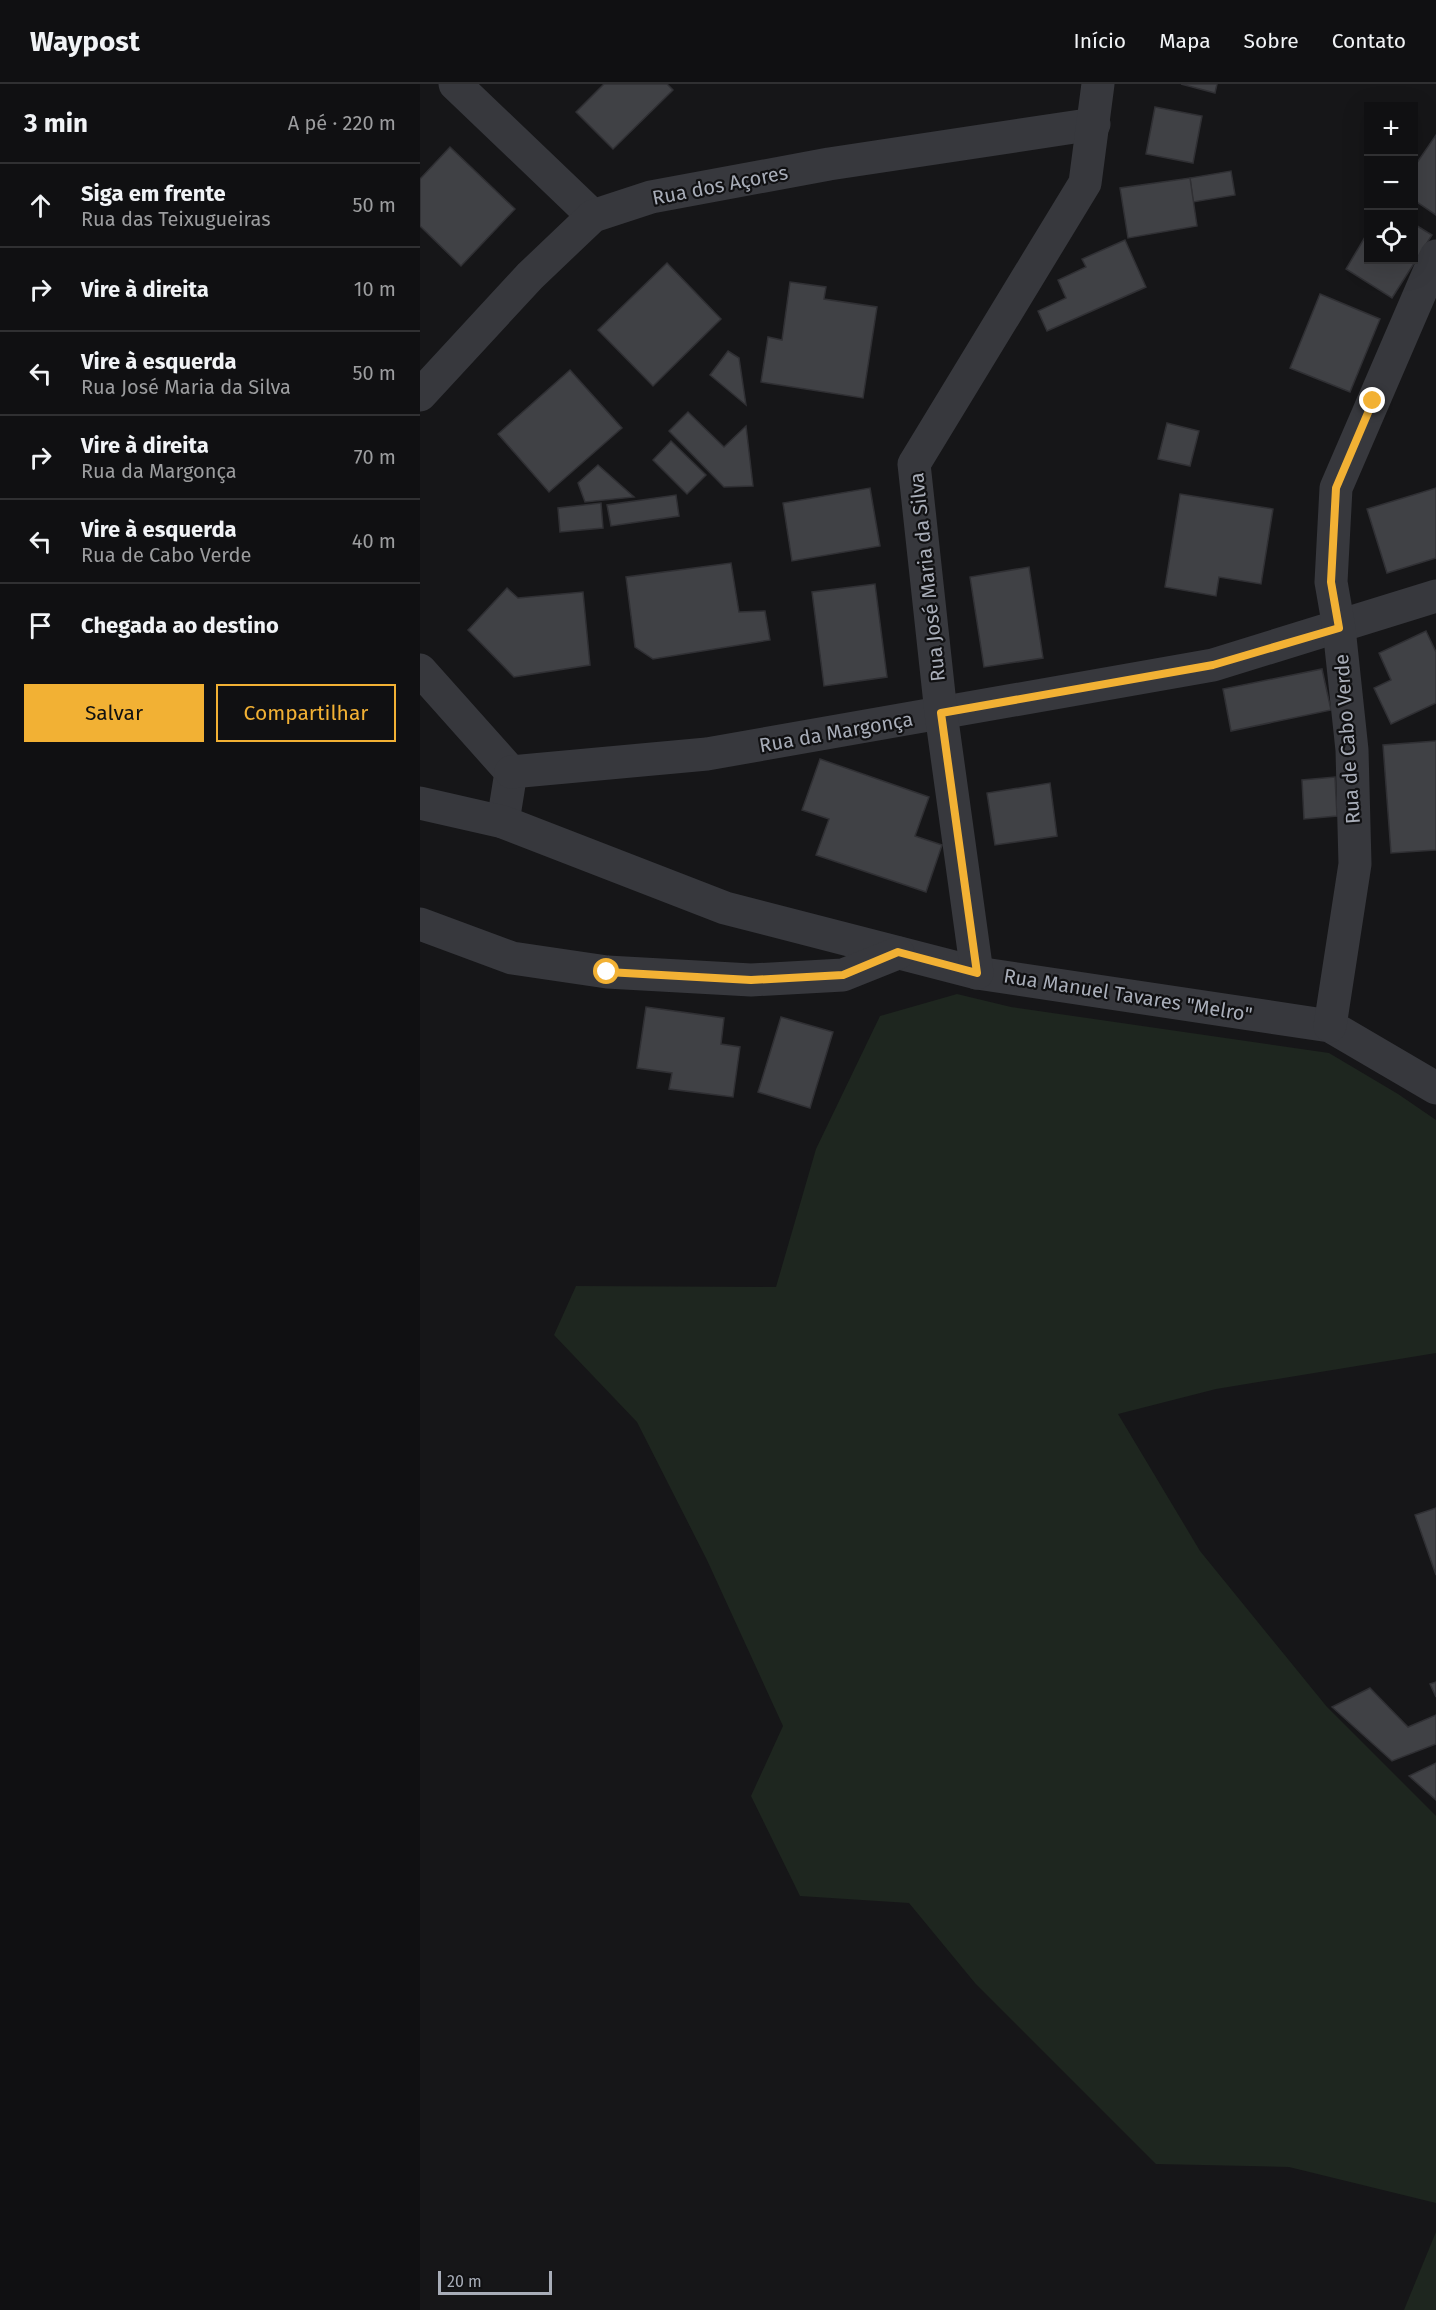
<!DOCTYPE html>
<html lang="pt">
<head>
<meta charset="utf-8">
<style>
	:root { --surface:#101012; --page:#1e1e20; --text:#f1f3f6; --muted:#9c9d9f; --line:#303032; --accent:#f2b134 }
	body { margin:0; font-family:"Fira Sans",sans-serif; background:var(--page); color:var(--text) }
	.controls { position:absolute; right:18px; top:18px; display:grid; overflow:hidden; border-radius:0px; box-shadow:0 6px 24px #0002 }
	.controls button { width:54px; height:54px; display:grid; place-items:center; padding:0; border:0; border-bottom:2px solid var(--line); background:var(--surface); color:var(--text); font:30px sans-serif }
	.scale { position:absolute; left:18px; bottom:15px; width:114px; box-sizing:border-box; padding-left:6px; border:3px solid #a8adb8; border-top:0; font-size:16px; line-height:21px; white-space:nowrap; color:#a8adb8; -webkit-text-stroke:4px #111113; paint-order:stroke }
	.stop { position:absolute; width:18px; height:18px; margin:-14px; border:4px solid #f2b134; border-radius:50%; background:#fff }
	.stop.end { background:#f2b134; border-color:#fff; box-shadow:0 2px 6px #0008 }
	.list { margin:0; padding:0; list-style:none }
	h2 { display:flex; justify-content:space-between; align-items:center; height:78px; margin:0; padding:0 24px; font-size:26px }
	h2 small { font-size:20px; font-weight:400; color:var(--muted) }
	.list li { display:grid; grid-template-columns:39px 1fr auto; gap:18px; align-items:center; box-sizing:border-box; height:84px; padding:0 24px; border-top:2px solid var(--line) }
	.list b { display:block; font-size:22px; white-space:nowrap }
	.list p { margin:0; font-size:20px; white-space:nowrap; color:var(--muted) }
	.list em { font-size:20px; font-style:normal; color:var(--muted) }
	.actions { display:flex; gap:12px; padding:18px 24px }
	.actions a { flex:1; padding:14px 0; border:2px solid var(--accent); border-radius:0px; text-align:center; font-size:21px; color:var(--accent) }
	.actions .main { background:var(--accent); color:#111 }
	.icon { flex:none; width:33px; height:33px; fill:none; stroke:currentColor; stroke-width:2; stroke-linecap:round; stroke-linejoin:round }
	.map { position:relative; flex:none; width:1016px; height:2226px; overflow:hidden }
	header { display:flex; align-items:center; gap:36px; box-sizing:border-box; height:84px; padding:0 30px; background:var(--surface); border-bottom:2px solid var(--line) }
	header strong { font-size:28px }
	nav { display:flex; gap:33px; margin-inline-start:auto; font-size:21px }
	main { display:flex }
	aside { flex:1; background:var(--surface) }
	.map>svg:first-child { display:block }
	.green { fill:#1e261f }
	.building { fill:#404145; stroke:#303034; stroke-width:1.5 }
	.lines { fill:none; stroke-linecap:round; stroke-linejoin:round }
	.street { stroke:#37383d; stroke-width:33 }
	.route { stroke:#f2b134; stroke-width:8 }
	.labels { text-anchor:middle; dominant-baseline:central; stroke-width:4.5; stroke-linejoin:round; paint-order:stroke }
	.street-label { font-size:20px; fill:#a8adb8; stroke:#111113 }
</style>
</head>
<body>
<header>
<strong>Waypost</strong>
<nav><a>Início</a><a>Mapa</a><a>Sobre</a><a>Contato</a></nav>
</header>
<main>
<aside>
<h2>3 min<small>A pé · 220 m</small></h2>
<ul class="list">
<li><svg class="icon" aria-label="ahead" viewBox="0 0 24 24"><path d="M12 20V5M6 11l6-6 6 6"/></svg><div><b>Siga em frente</b><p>Rua das Teixugueiras</p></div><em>50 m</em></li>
<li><svg class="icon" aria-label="right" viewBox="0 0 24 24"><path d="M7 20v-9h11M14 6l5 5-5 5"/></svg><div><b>Vire à direita</b></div><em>10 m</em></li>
<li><svg class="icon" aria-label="left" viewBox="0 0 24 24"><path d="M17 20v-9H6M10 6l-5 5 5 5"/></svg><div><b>Vire à esquerda</b><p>Rua José Maria da Silva</p></div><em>50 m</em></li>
<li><svg class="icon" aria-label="right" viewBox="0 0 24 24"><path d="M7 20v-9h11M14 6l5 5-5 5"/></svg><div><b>Vire à direita</b><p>Rua da Margonça</p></div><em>70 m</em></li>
<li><svg class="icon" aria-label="left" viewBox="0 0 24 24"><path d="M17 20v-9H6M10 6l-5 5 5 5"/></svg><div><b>Vire à esquerda</b><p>Rua de Cabo Verde</p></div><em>40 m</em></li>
<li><svg class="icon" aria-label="arrive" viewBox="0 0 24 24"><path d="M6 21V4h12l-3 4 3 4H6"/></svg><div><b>Chegada ao destino</b></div></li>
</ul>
<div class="actions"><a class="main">Salvar</a><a>Compartilhar</a></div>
</aside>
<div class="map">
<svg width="1016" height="2226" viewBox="0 0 1016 2226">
	<rect width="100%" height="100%" fill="#161618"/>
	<g class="green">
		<path d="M537 910 591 923 909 969 978 1010 1016 1036V1269L796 1305 698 1330 780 1467 907 1623 1016 1732V2119L869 2083 736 2080 555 1899 489 1819 380 1812 331 1712 363 1642 287 1476 217 1338 134 1251 156 1202 356 1203 396 1065 460 932Z"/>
		<path d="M1016 2148V2226H984Z"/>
	</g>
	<g class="building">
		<path d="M184 0H247L253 6 193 65 156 28Z"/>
		<path d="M761 0H797L795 9Z"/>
		<path d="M735 23 782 32 773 79 726 70Z"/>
		<path d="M1016 51V131L994 116V83Z"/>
		<path d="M30 63 95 125 41 182 0 142V95Z"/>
		<path d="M811 87 815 111 773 118 770 94Z"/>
		<path d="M770 94 777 142 708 154 700 104Z"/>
		<path d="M994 140 1012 151 972 214 926 185 948 148V176H994Z"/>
		<path d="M705 156 726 203 627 247 618 227 646 214 638 196 666 183 662 175Z"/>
		<path d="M247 179 301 235 233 302 178 246Z"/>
		<path d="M370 198 406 203 404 215 457 223 443 314 341 298 348 253 362 256Z"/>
		<path d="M900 210 960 235 930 308 870 284Z"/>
		<path d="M308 267 319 274 326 321 290 291Z"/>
		<path d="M150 286 202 344 129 408 78 350Z"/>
		<path d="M268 328 304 363 326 342 333 402 304 403 249 347Z"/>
		<path d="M747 339 779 347 770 382 738 375Z"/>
		<path d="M251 357 286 391 267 410 233 376Z"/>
		<path d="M178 381 214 413 165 418 158 399Z"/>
		<path d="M450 404 460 462 372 477 363 419Z"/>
		<path d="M1016 404V474L967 489 947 425Z"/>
		<path d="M760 410 853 425 841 500 799 493 796 512 745 503Z"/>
		<path d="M256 411 259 432 191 442 187 421Z"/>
		<path d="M181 419 183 444 140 448 138 424Z"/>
		<path d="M311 479 319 528 345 527 350 556 233 575 215 563 206 493Z"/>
		<path d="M609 483 623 574 564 583 550 493Z"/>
		<path d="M455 500 467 593 404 602 392 508Z"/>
		<path d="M87 504 98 514 163 508 170 581 94 593 48 546Z"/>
		<path d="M1006 547 1016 568V619L971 640 954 604 971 596 959 569Z"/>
		<path d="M902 585 911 626 811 647 803 605Z"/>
		<path d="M1016 657V766L971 769 963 661Z"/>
		<path d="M400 675 509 713 495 752 522 761 506 808 396 771 409 735 382 726Z"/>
		<path d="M915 693 917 732 884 735 882 696Z"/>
		<path d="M630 699 637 752 575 761 567 709Z"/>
		<path d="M226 923 304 934 301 960 320 963 313 1013 249 1005 252 989 217 984Z"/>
		<path d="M361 933 413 948 390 1024 338 1008Z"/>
		<path d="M1016 1424V1491L995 1431Z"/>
		<path d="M1016 1598V1613L1010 1600Z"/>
		<path d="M950 1604 988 1643 1016 1631V1660L972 1677 912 1623Z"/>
		<path d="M1016 1679V1716L989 1692Z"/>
	</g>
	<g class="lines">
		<g class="street">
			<path d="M35 0 173 132"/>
			<path d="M0 311 110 192 173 132 231 113 409 80 674 40"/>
			<path d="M0 586 91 688 83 738"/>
			<path d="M91 688 287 670 793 581 1016 512"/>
			<path d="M0 719 83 738 305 824 557 889 910 942 1016 1004"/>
			<path d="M0 840 92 874 187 888 331 896 423 891 478 869"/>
			<path d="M557 889 521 629 494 380 665 99 678 0"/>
			<path d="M910 942 935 780 932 666 919 544 911 498 916 404 1016 172"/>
		</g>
	</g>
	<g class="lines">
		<path class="route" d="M187 888 331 896 423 891 478 868 557 889 521 629 793 581 919 544 911 498 916 404 953 317"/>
	</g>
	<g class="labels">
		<g class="street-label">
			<text transform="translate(300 101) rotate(-11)">Rua dos Açores</text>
			<text transform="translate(507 493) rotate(-96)">Rua José Maria da Silva</text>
			<text transform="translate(416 648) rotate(-10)">Rua da Margonça</text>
			<text transform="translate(927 655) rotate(-94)">Rua de Cabo Verde</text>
			<text transform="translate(708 911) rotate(9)">Rua Manuel Tavares "Melro"</text>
		</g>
	</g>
</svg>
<div class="controls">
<button>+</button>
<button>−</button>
<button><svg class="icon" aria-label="locate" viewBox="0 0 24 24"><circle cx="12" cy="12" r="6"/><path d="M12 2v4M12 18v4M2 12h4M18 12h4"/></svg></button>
</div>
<div class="scale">20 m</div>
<div class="stop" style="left:187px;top:888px"></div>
<div class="stop end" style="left:953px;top:317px"></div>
</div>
</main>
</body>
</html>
